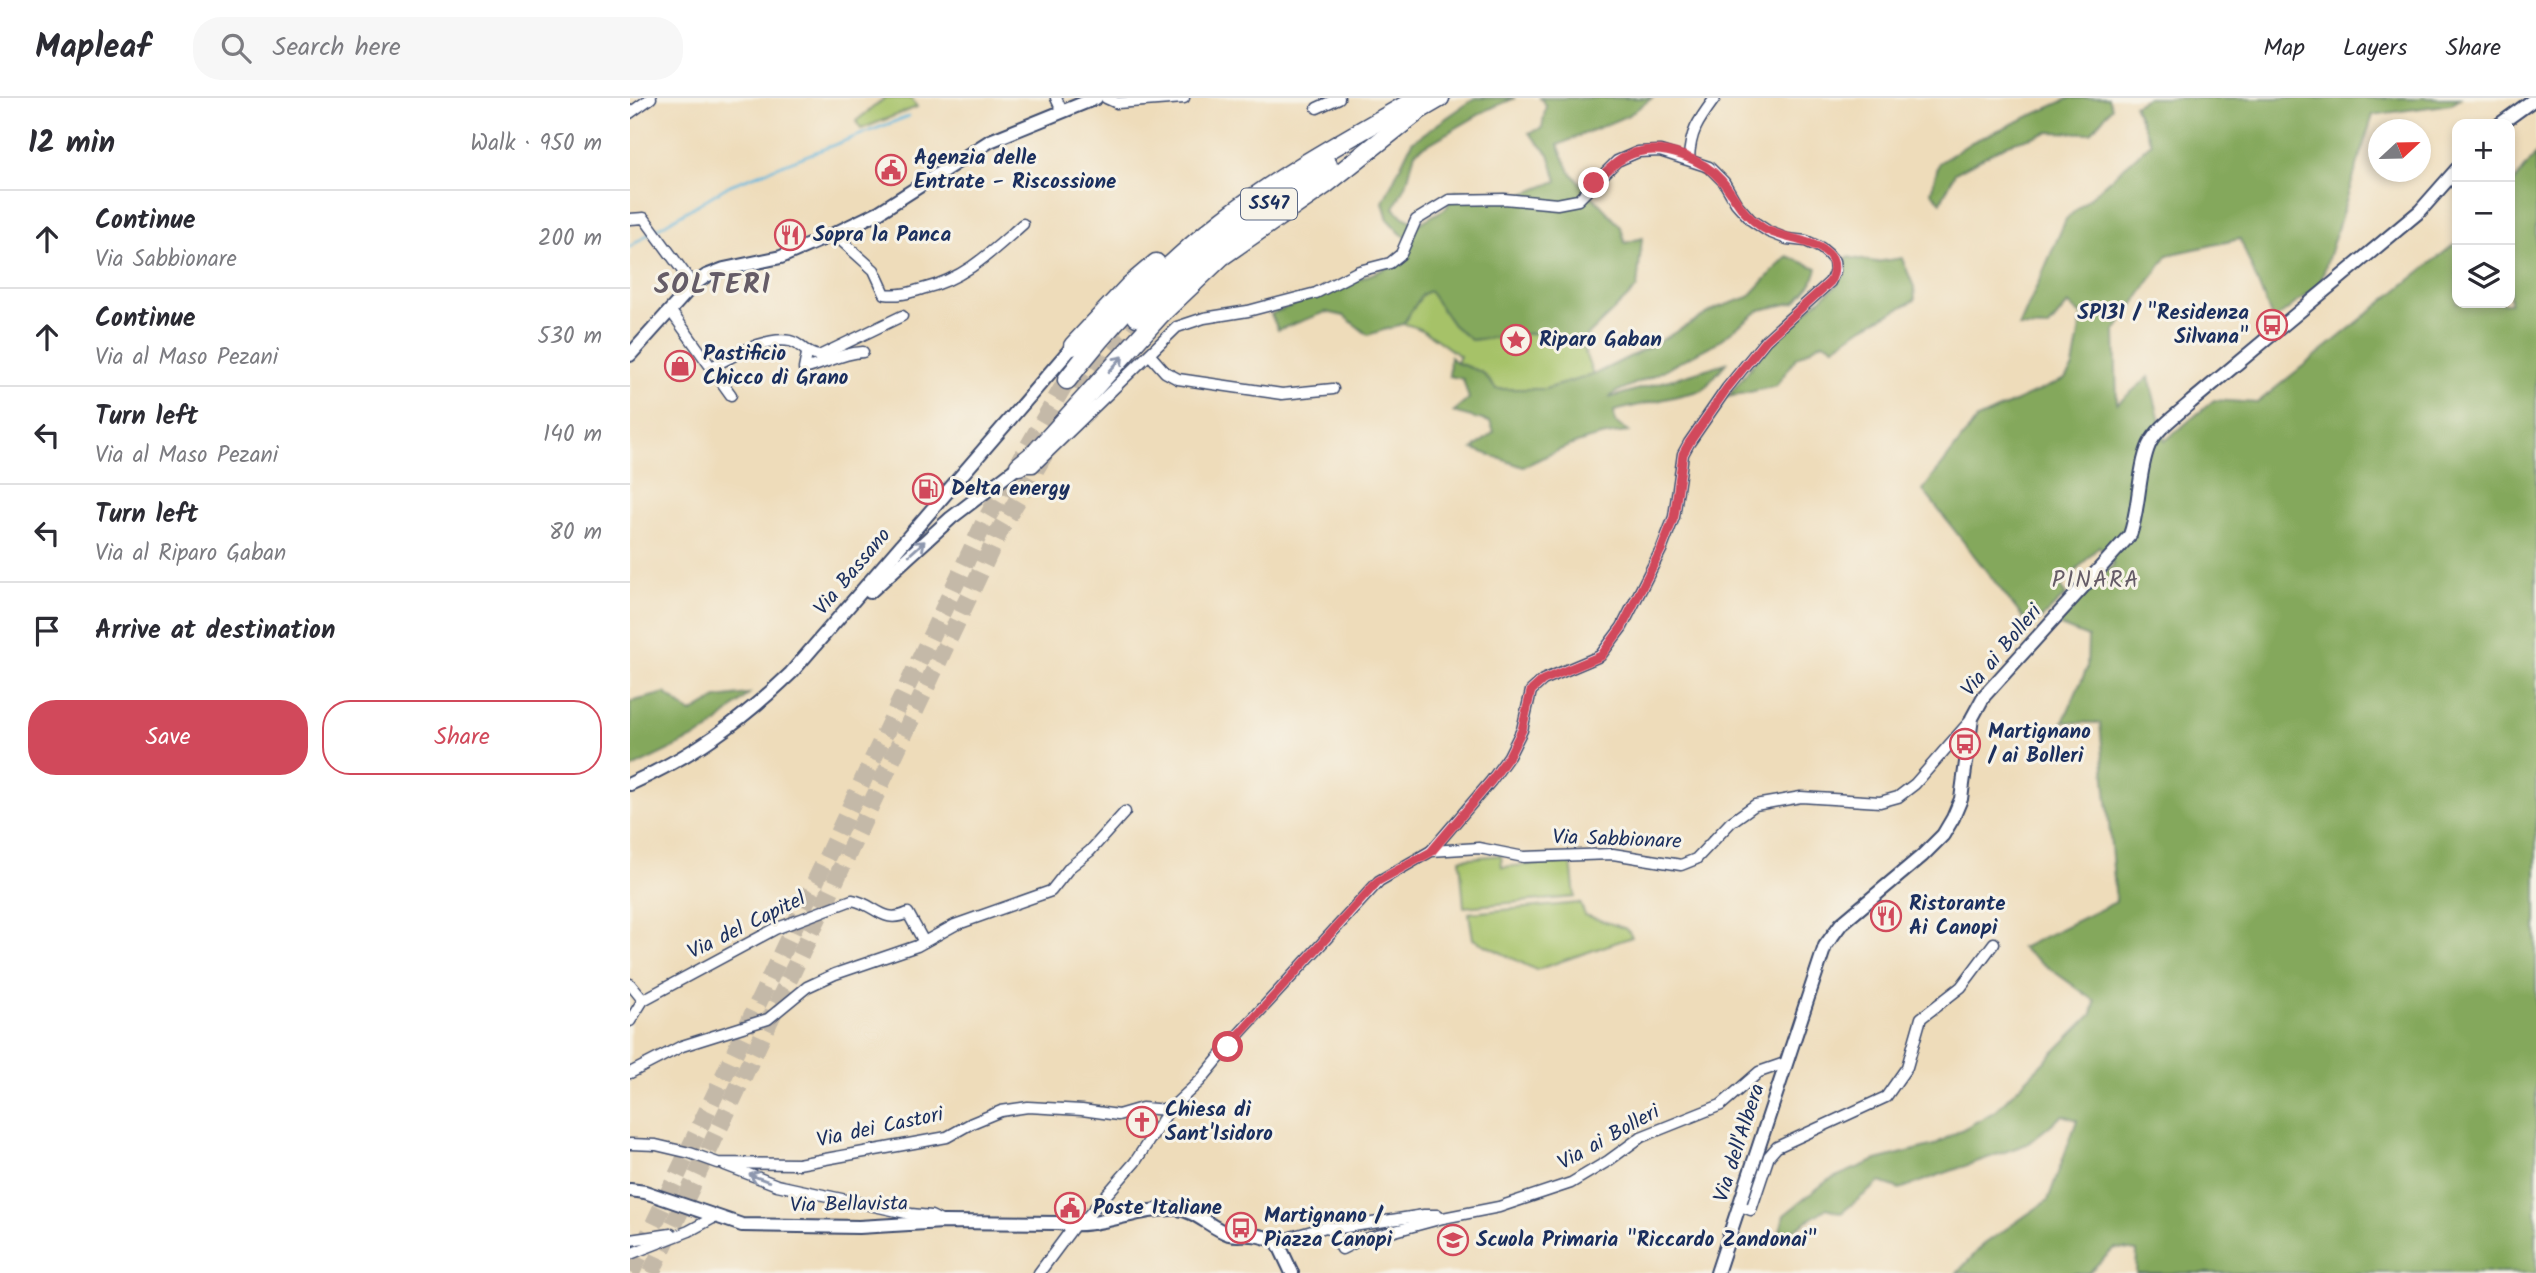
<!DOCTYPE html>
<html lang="en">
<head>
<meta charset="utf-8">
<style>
	:root { --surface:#fff; --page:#f7f7f7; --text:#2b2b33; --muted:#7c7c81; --line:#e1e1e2; --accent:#d1495b }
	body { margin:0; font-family:Kalam,sans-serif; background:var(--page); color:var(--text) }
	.controls { position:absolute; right:21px; top:21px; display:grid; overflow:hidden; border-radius:14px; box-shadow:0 4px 10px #0003 }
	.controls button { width:63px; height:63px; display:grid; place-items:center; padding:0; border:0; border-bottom:2px solid var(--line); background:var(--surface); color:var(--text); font:35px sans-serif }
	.compass { position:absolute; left:1738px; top:21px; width:63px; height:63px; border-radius:50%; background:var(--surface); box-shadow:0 4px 10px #0003; rotate:68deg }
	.stop { position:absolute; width:21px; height:21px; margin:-16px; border:5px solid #d1495b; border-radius:50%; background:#fff }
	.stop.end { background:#d1495b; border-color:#fff; box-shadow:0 2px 7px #0008 }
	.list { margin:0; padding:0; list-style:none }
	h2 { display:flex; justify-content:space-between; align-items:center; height:91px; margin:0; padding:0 28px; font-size:30px }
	h2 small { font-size:23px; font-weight:400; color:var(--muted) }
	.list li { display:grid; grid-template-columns:46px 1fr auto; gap:21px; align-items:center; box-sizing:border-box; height:98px; padding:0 28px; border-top:2px solid var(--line) }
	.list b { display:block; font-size:26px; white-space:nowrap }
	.list p { margin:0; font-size:23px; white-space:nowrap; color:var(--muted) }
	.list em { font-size:23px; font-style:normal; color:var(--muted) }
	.actions { display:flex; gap:14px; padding:21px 28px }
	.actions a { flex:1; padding:16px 0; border:2px solid var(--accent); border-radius:28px; text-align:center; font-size:24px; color:var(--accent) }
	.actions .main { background:var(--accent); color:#fff }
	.icon { flex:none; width:38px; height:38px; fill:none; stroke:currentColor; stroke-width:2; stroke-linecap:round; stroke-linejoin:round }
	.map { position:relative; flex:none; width:1906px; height:1175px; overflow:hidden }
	header { display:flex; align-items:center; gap:42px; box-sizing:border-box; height:98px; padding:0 35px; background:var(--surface); border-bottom:2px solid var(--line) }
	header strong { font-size:33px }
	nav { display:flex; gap:38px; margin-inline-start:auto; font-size:24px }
	.search { width:490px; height:63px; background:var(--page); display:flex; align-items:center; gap:18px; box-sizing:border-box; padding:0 24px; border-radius:28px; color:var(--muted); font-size:26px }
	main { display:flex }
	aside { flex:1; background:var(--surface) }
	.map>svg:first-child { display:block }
	.green { fill:#a6c268; stroke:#607863; stroke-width:2 }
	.forest { fill:#84a85c; stroke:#506c5d; stroke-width:2 }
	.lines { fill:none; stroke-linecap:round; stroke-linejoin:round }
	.stream { stroke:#61b6dd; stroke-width:2.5 }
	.highway-tunnel { stroke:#c4b9a8; stroke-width:18; stroke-dasharray:18 9; stroke-linecap:butt }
	.street-casing { stroke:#3b496c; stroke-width:13 }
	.secondary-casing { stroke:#3b496c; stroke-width:16 }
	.highway-casing { stroke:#3b496c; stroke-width:21 }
	.street { stroke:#fff; stroke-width:10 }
	.secondary { stroke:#fff; stroke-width:12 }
	.highway { stroke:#fff; stroke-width:18 }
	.oneway { stroke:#8d97ae }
	.route { stroke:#d1495b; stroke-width:9 }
	.labels { text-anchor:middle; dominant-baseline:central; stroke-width:6; stroke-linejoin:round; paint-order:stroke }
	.shield { fill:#f7f3e8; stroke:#5d6a87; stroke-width:2 }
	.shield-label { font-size:19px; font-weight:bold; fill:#1b2f5e }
	.poi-label { font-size:21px; font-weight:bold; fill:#1b2f5e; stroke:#f7f3e8; text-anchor:start }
	.street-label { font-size:21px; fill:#1b2f5e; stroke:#f7f3e8 }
	.neighbourhood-label { font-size:23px; letter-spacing:2px; fill:#655c67; stroke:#f7f3e8 }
	.district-label { font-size:28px; font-weight:bold; letter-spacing:2px; fill:#655c67; stroke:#f7f3e8 }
</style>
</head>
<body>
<header>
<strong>Mapleaf</strong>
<div class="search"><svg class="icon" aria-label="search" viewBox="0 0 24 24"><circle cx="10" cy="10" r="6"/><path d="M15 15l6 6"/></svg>Search here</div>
<nav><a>Map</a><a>Layers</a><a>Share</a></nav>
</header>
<main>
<aside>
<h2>12 min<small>Walk · 950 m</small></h2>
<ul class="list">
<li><svg class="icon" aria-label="ahead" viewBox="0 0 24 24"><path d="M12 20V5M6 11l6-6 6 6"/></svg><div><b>Continue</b><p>Via Sabbionare</p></div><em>200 m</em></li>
<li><svg class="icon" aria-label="ahead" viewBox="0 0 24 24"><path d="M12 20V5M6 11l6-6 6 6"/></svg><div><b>Continue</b><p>Via al Maso Pezani</p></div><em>530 m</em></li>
<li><svg class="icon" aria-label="left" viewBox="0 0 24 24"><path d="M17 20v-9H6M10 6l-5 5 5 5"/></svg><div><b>Turn left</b><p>Via al Maso Pezani</p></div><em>140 m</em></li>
<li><svg class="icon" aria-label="left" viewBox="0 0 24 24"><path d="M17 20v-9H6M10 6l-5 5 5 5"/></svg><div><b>Turn left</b><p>Via al Riparo Gaban</p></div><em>80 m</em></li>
<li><svg class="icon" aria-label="arrive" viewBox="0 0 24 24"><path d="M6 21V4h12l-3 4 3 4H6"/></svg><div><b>Arrive at destination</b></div></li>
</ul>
<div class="actions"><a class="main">Save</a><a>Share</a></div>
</aside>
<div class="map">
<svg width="1906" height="1175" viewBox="0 0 1906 1175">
	<rect width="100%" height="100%" fill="#f7f3e8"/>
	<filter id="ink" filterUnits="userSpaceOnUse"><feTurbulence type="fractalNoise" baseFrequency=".0143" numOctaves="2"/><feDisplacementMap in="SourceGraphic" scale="14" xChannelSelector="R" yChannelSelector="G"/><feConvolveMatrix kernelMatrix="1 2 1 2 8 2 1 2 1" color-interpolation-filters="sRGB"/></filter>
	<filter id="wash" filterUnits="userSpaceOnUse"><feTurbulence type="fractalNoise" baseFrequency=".00686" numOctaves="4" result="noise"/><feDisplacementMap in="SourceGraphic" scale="28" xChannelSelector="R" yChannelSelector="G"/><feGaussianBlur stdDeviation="1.57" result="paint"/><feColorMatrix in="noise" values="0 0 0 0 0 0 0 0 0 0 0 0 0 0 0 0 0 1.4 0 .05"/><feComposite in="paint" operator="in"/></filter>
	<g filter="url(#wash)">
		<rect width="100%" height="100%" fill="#eedcba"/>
		<g class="green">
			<path d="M255 0H281L287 9 231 31 226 23Z"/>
			<path d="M799 192 823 227 841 242 904 235H922L951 244 963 277 915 291H866L852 274 827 265 830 258C811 246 795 229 773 226L792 197Z"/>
			<path d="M871 757 872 769 941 763 945 799 834 809 830 761Z"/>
			<path d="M950 805 955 817 997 831 1002 839 906 872 843 841 839 815Z"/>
		</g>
		<g class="forest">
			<path d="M845 0H885L859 11 785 54 778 81 764 110 773 119 788 126 816 110 826 93 894 96 927 83 919 56 899 35 912 30 916 7 910 0H1022L999 17 928 47 940 74 991 129 995 145 1012 140 1007 190 951 244 922 235H904L841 242 823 227 799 193 792 197 773 226 738 237 714 218 696 214 648 232 641 216 777 162 783 144 770 135 758 122 753 104 782 44Z"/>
			<path d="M1440 0H1478L1482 9 1461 35 1419 34 1378 46 1325 75 1311 104 1301 94 1309 65 1342 44Z"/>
			<path d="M1517 0H1830L1821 6 1743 17 1690 186 1643 223 1610 141 1538 157 1485 233 1487 306 1519 279 1535 343 1584 302 1627 305 1827 144V205H1880V89L1906 56V1175H1506L1507 1153 1485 1150 1458 1175H1327L1353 1147 1418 1102 1447 1022 1433 1017 1397 1046 1270 1091 1250 1084 1211 1115 1197 1110 1148 1142 1154 1117 1198 1082 1246 1062 1304 1047 1364 1014 1462 916 1465 903 1391 850 1486 804 1470 625 1433 624 1457 570 1458 539 1428 527 1484 466 1469 448 1431 489 1436 497 1401 530 1293 392 1347 321 1435 281 1443 269 1452 218 1438 206 1418 230 1389 229 1436 121 1521 45 1504 7Z"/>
			<path d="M1157 158 1187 170 1182 185 1166 204 1130 212 1086 245 1023 278 986 294 979 300 1096 265 1073 292 984 313 985 324 999 334C958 337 930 351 893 369L843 351 864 334 860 324 823 314 839 301 833 281 819 278 820 259 827 265 852 274 866 291H915L963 277 1023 247 1087 210 1119 199Z"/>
			<path d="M1217 159 1246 164 1272 160 1284 189 1285 202 1230 231 1204 249 1193 244 1166 260 1146 288 1098 299 1139 245 1207 187Z"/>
			<path d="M35 595 61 615 87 600 119 596 78 633 0 671V604Z"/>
		</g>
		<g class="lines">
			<g class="stream">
				<path d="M27 131 100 87 279 18"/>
				<path d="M0 149 21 134"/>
			</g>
		</g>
	</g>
	<g filter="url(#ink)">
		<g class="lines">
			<g class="highway-tunnel">
				<path d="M451 295 507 219"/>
				<path d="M1 1175 355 423 437 282"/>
				<path d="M21 1175 371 430 417 352"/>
			</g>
			<g class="street-casing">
				<g id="street">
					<path d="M426 0 432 13"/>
					<path d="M476 0 487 5 554 0"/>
					<path d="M687 10 709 0"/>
					<path d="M0 15 21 0"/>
					<path d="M1059 61C1060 33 1069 22 1085 0"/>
					<path d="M0 121 14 120 63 187"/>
					<path d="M204 136 244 172 255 196C268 198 279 195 292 191 336 180 361 154 393 126"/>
					<path d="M40 212 101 297"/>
					<path d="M177 256 174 271C194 266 212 255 233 254"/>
					<path d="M520 257 535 274 548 281 652 296 703 291"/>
					<path d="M81 269C103 259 135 238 160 243 173 246 172 255 189 258L272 218"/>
					<path d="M390 369H403L547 229 574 220 618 213 686 195 729 173 760 165 771 156 786 122 819 102 874 101 927 106 948 102 987 63 1008 54 1030 53 1079 69 1094 84 1106 105 1121 122 1139 134 1157 141 1176 143 1191 150 1198 156 1204 163 1205 173 1200 184 1136 242 1097 290 1059 345 1053 356 1044 419 1032 450 992 529 970 558 913 582 901 593 892 632 879 658 861 683 801 753"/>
					<path d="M0 886 13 902"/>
					<path d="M0 923 13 902 145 831 222 802C246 806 252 827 278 815L294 844"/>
					<path d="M0 975 52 948 138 921 177 889 205 876 287 848 325 827 421 793 440 769 460 753 495 714"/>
					<path d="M0 1046 26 1047 60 1055 88 1065 168 1066 317 1039 342 1025 371 1013 398 1009 452 1012 488 1017 512 1010 539 1012"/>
					<path d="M95 1067 147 1087 281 1116 301 1118 313 1124"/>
					<path d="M1111 1108 1121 1112 1139 1058 1147 1049 1256 999 1277 969 1291 920 1331 889 1364 845"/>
					<path d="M700 1130 712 1151 728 1143 813 1120 869 1109 941 1085 978 1063 1011 1039 1091 1007 1129 974 1155 965"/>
					<path d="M0 1142 41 1136"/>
					<path d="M647 1143 696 1129 710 1130 794 1117H807L810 1120"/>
					<path d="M0 1156 59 1133 85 1119"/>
					<path d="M409 1175 444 1128 457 1119 505 1064 539 1012 570 983 608 937 749 783 801 753 849 750 894 759 983 756 1051 767 1066 761 1101 724 1125 707 1171 699 1250 704 1268 699 1285 686 1340 623"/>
				</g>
			</g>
			<g class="secondary-casing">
				<g id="secondary">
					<path d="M1870 26 1906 0"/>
					<path d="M0 257 63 187 76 178 94 171 151 159 204 136 249 114 360 43 466 0"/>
					<path d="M240 494 321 420 389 368"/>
					<path d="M0 686C64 657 110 624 161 575L443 248"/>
					<path d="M0 1092 15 1094 112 1127 229 1129 313 1124 428 1125C468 1132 505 1110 546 1111 566 1112 580 1130 599 1136 606 1138 614 1136 621 1137 630 1137 639 1141 647 1143L662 1175"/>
					<path d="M1087 1175 1195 848 1211 826 1292 758 1313 737 1323 720 1331 701 1342 620 1354 598 1500 437C1510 409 1508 372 1519 347 1527 330 1547 317 1561 304L1790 113 1827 71"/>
				</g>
			</g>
			<g class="highway-casing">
				<g id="highway">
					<path d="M779 18 810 0"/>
					<path d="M507 219C563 158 629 112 698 67"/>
					<path d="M443 248 500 187 526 165"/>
					<path d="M437 282C483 222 533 169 593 122 653 75 722 39 788 0"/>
					<path d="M389 368 406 354 530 217 592 158 696 86 787 14"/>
				</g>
			</g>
			<use href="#street" class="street"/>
			<use href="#secondary" class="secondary"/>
			<use href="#highway" class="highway"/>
		</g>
		<defs><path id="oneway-shaft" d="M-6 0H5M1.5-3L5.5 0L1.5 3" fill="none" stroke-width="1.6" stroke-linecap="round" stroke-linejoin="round" transform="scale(1.75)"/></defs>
		<g class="oneway">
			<use href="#oneway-shaft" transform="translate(486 266) rotate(-48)"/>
			<use href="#oneway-shaft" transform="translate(287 450) rotate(-42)"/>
			<use href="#oneway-shaft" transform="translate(129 1080) rotate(-160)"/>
		</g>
	</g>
	<g class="lines" filter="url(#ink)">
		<path class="route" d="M598 949 748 783 801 754 861 683 879 658 892 632 901 593 913 582 971 558 992 529 1032 450 1044 419 1053 356 1059 345 1097 290 1136 242 1200 184C1220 141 1156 145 1133 130 1110 115 1107 100 1091 82 1073 61 1035 47 1008 54 990 58 977 73 964 85"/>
	</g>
	<defs>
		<g id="civic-ring" transform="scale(1.575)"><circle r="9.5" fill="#f7f3e8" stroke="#d1495b" stroke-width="1.5"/><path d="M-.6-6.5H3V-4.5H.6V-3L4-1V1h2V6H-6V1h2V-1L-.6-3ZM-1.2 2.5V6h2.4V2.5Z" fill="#d1495b"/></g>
		<g id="restaurant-ring" transform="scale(1.575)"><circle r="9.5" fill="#f7f3e8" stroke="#d1495b" stroke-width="1.5"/><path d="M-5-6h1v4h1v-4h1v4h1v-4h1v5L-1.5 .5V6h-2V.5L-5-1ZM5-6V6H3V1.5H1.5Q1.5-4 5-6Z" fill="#d1495b"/></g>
		<g id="bus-ring" transform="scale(1.575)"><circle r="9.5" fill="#f7f3e8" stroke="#d1495b" stroke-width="1.5"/><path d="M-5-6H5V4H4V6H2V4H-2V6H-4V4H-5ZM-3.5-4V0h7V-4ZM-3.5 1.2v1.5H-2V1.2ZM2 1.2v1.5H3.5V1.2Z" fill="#d1495b"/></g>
		<g id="sight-ring" transform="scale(1.575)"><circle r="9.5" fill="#f7f3e8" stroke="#d1495b" stroke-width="1.5"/><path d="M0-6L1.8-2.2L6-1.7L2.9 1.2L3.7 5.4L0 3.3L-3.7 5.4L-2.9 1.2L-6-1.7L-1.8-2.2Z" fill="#d1495b"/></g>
		<g id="shop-ring" transform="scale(1.575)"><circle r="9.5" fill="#f7f3e8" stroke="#d1495b" stroke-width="1.5"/><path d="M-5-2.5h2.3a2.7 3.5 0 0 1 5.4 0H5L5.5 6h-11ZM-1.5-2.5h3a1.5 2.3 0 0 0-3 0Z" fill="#d1495b"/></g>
		<g id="fuel-ring" transform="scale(1.575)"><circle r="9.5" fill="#f7f3e8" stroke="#d1495b" stroke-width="1.5"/><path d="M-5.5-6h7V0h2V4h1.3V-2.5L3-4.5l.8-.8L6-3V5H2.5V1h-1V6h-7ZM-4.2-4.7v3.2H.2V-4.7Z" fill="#d1495b"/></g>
		<g id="church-ring" transform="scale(1.575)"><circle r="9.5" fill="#f7f3e8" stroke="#d1495b" stroke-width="1.5"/><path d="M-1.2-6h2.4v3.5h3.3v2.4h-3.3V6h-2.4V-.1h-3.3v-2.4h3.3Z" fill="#d1495b"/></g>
		<g id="school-ring" transform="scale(1.575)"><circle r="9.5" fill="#f7f3e8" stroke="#d1495b" stroke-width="1.5"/><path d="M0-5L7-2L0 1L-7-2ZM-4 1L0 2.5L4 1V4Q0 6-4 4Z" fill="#d1495b"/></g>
	</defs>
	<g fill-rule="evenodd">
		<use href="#civic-ring" x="261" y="72"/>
		<use href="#restaurant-ring" x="160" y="137"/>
		<use href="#bus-ring" x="1642" y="227"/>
		<use href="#sight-ring" x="886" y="242"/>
		<use href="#shop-ring" x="50" y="268"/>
		<use href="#fuel-ring" x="298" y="391"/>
		<use href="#bus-ring" x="1335" y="646"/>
		<use href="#restaurant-ring" x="1256" y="818"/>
		<use href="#church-ring" x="512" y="1024"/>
		<use href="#civic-ring" x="440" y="1110"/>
		<use href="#bus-ring" x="611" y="1130"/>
		<use href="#school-ring" x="823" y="1142"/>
	</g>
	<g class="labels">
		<rect class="shield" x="611" y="90.5" width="56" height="31" rx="5"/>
		<g class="shield-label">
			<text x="639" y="106">SS47</text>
		</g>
		<g class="poi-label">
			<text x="284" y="60">Agenzia delle<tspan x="284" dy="24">Entrate - Riscossione</tspan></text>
			<text x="183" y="137">Sopra la Panca</text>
			<text x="1619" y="215" text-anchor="end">SP131 / "Residenza<tspan x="1619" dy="24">Silvana"</tspan></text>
			<text x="909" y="242">Riparo Gaban</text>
			<text x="73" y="256">Pastificio<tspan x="73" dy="24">Chicco di Grano</tspan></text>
			<text x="321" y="391">Delta energy</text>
			<text x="1358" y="634">Martignano<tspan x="1358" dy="24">/ ai Bolleri</tspan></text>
			<text x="1279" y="806">Ristorante<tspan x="1279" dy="24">Ai Canopi</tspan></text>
			<text x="535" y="1012">Chiesa di<tspan x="535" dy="24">Sant'Isidoro</tspan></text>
			<text x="463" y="1110">Poste Italiane</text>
			<text x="634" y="1118">Martignano /<tspan x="634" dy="24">Piazza Canopi</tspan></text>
			<text x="846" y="1142">Scuola Primaria "Riccardo Zandonai"</text>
		</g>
		<g class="street-label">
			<text transform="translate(223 474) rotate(-50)">Via Bassano</text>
			<text transform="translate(1372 553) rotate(-50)">Via ai Bolleri</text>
			<text transform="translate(987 742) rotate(2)">Via Sabbionare</text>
			<text transform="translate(117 828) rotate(-26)">Via del Capitel</text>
			<text transform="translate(250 1030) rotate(-12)">Via dei Castori</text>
			<text transform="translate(979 1040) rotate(-29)">Via ai Bolleri</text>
			<text transform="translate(1110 1045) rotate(-72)">Via dell'Albera</text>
			<text transform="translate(219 1107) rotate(-1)">Via Bellavista</text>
		</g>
		<g class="neighbourhood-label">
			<text x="1466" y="483">PINARA</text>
		</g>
		<g class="district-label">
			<text x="83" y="187">SOLTERI</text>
		</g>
	</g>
</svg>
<div class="controls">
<button>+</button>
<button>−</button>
<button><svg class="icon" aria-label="layers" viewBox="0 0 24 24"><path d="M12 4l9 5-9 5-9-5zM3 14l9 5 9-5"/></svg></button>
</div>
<svg class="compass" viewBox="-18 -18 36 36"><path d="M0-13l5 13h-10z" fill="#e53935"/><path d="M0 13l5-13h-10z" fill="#7c7c81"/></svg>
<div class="stop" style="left:598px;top:949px"></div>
<div class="stop end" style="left:964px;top:85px"></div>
</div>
</main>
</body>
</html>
